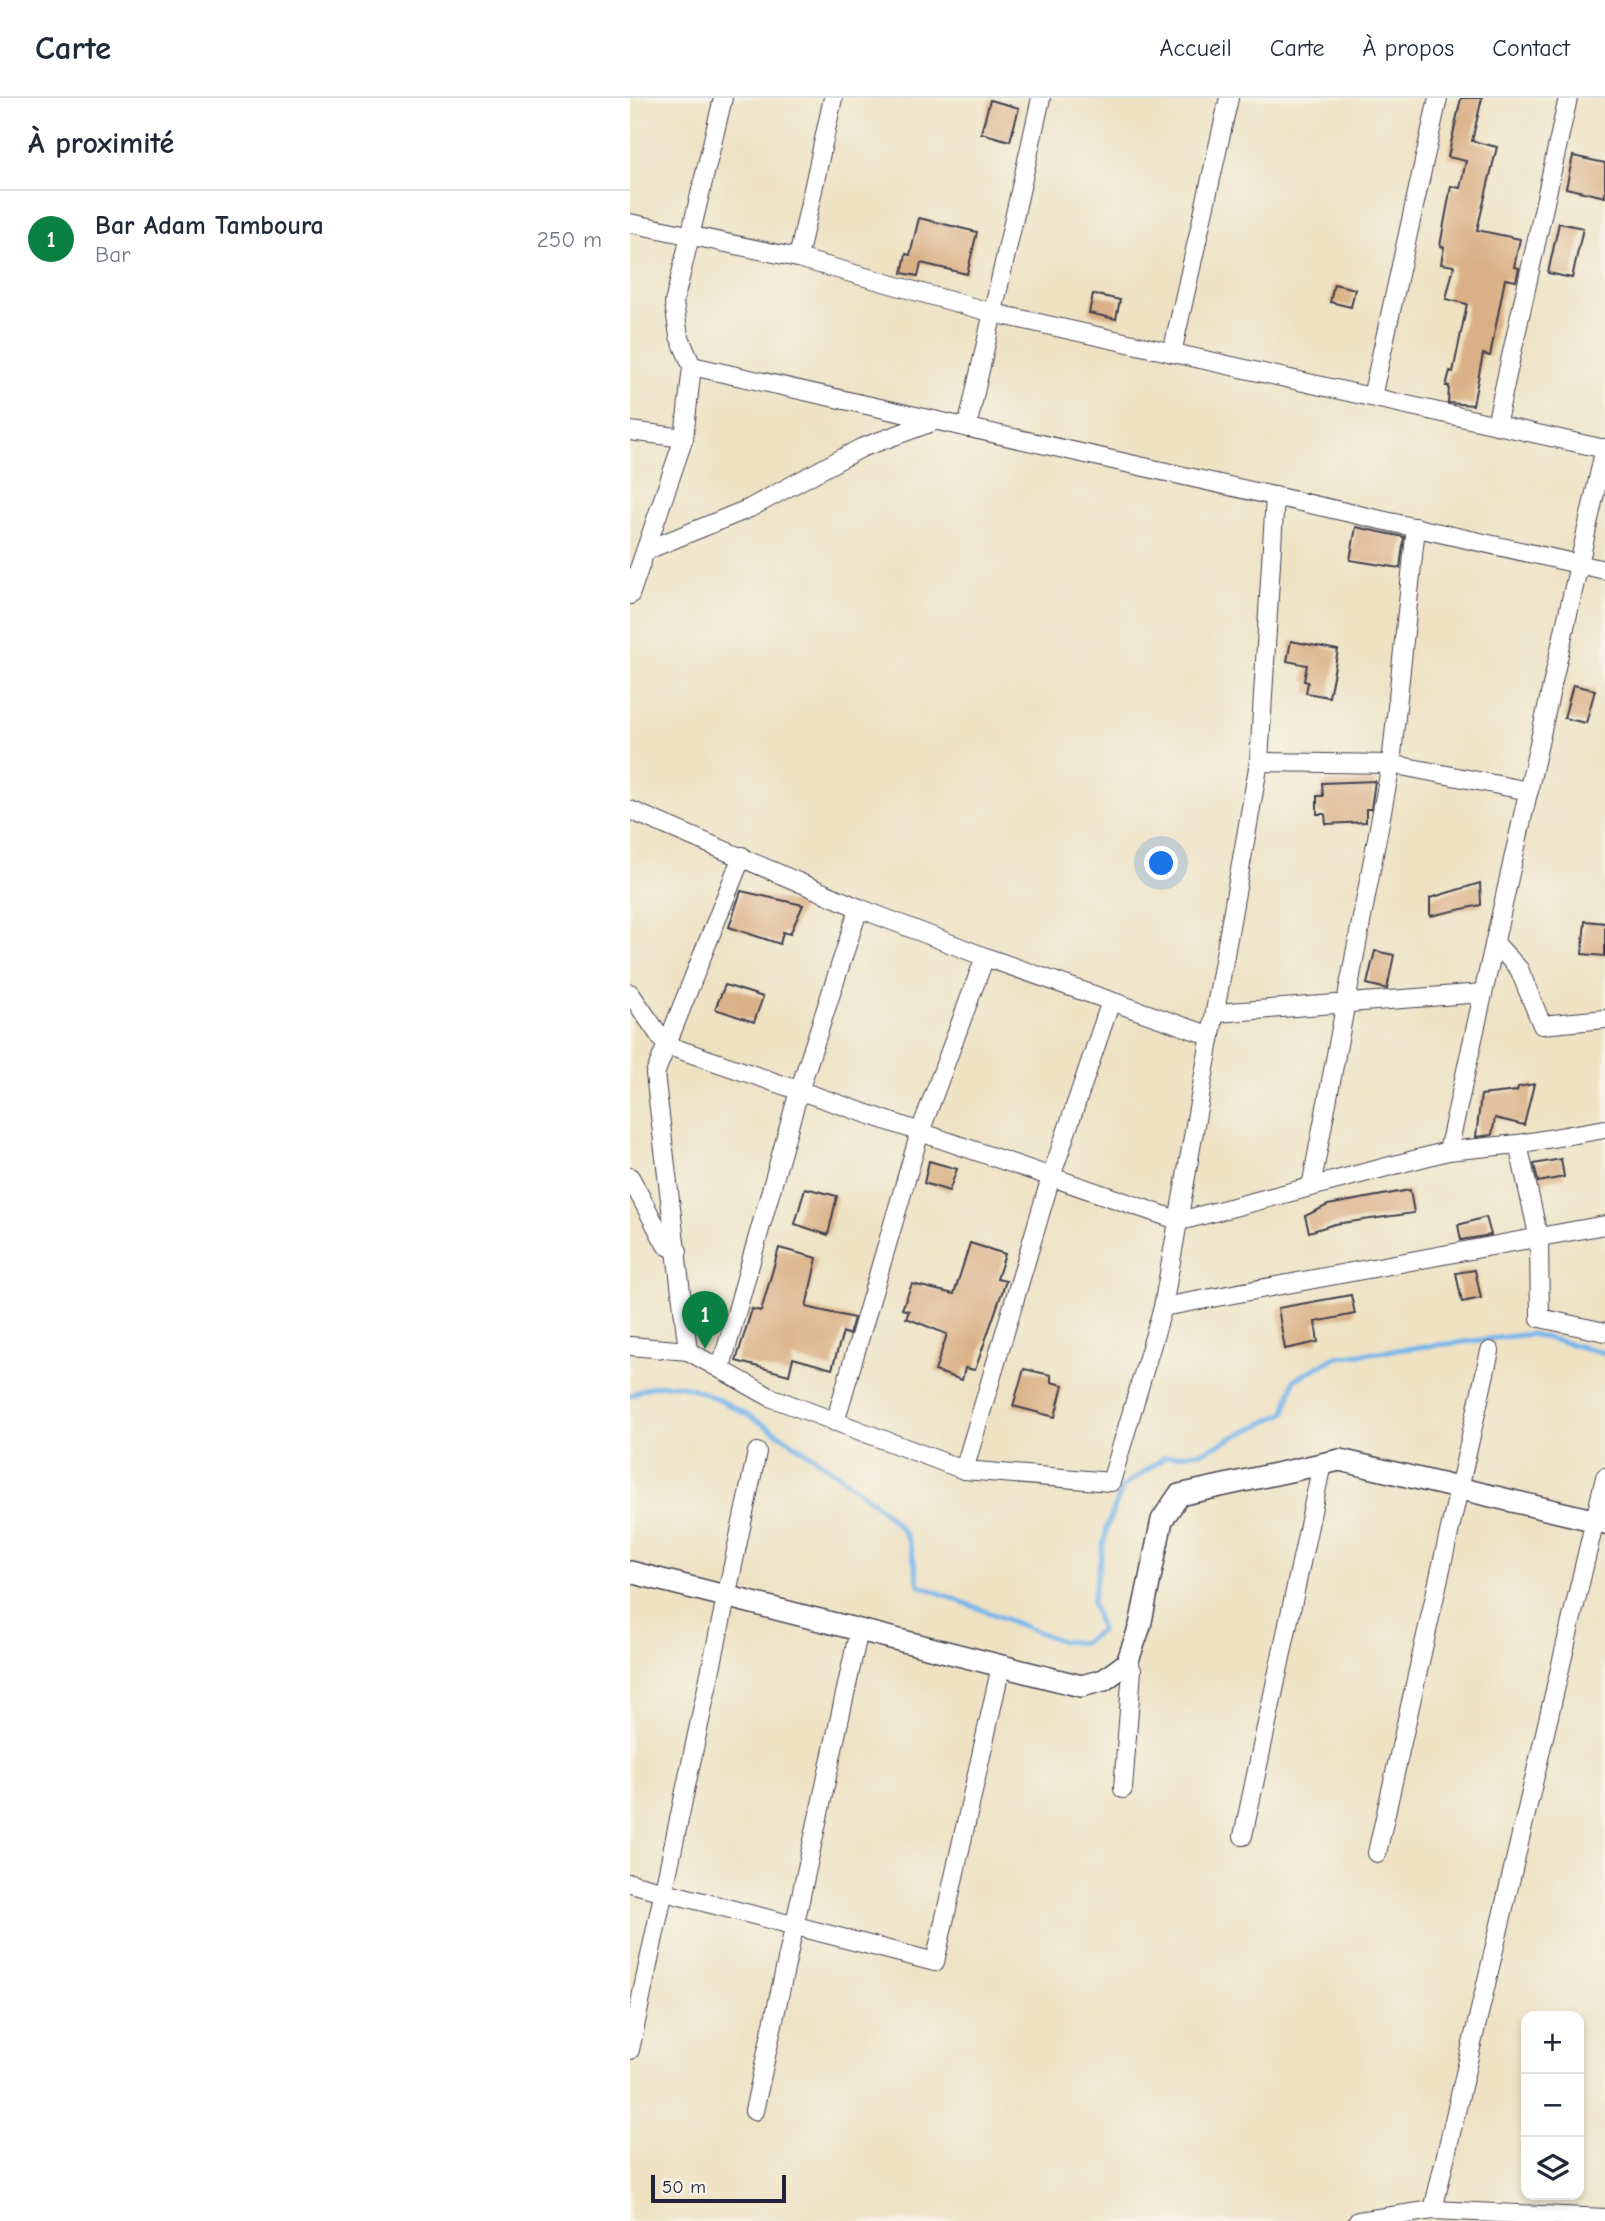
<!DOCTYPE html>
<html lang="fr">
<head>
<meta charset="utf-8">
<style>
	:root { --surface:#fff; --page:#f6f6f7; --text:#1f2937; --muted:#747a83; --line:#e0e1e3; --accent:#0b8043 }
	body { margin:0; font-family:"Comic Neue",sans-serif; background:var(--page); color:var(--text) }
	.controls { position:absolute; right:21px; bottom:21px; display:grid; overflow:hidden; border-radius:14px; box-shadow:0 4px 10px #0003 }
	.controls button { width:63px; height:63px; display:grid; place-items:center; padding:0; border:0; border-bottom:2px solid var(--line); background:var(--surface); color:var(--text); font:35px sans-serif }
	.scale { position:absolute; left:21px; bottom:18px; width:135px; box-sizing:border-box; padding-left:7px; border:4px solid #22223b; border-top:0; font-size:19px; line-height:24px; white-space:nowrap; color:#22223b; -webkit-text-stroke:5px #f7f3e8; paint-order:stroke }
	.you { position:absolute; left:532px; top:766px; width:24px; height:24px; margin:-18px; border:5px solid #fff; border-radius:50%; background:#1a73e8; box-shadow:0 0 0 10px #1a73e833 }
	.badge { display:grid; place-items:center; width:46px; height:46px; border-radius:50%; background:var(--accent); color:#fff; font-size:23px; font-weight:700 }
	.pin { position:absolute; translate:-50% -58px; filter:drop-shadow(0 2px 4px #0008) }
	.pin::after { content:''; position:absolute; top:37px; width:24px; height:21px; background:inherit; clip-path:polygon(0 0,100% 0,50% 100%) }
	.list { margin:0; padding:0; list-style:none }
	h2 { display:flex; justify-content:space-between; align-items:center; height:91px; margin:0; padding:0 28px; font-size:30px }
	h2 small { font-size:23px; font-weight:400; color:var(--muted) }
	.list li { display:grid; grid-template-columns:46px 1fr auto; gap:21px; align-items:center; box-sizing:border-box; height:98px; padding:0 28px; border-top:2px solid var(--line) }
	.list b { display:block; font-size:26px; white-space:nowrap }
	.list p { margin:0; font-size:23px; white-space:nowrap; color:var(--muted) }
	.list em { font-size:23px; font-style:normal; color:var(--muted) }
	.icon { flex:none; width:38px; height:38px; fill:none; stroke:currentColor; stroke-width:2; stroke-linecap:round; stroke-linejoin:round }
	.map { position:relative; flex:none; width:975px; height:2123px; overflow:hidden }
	header { display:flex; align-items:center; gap:42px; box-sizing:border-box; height:98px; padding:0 35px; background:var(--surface); border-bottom:2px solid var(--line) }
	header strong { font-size:33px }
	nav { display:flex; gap:38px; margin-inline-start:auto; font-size:24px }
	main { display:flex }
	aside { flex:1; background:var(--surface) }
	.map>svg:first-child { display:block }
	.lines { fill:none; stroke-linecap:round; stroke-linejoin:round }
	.stream { stroke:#76b5ea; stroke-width:5 }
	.building { fill:#dab186 }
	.minor-casing { stroke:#413f4f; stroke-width:20 }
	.tertiary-casing { stroke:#413f4f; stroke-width:24 }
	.minor { stroke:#fff; stroke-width:18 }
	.tertiary { stroke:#fff; stroke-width:21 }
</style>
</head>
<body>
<header>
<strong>Carte</strong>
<nav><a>Accueil</a><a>Carte</a><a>À propos</a><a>Contact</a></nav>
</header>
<main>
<aside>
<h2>À proximité<small></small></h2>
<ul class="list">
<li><span class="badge">1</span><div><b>Bar Adam Tamboura</b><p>Bar</p></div><em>250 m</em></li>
</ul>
</aside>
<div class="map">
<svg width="975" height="2123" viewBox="0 0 975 2123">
	<rect width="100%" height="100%" fill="#f7f3e8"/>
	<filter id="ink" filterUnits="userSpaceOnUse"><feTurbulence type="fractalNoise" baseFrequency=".0143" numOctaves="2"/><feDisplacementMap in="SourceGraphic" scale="14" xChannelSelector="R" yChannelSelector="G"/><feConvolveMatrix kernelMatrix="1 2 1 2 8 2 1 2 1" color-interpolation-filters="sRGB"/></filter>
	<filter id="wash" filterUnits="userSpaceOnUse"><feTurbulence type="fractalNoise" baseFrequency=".00686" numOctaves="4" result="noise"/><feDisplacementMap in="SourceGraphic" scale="28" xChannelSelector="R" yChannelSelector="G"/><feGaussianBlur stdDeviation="1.57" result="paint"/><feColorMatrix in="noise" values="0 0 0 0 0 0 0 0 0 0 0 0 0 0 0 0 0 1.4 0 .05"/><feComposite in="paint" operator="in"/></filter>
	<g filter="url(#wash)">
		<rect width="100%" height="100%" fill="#eee2c3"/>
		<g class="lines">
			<path class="stream" d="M0 1298C16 1288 37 1284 56 1289 107 1302 242 1393 274 1435 283 1447 285 1472 289 1487L431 1543 453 1545 471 1532 462 1504 477 1428 493 1389 535 1359 572 1354 655 1315 664 1282 706 1259 901 1236 975 1255"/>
		</g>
		<g id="blocks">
			<g class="building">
				<path d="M831 0H852L842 43 867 49 847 132 890 141 884 169 889 170 886 183 875 181 860 258 853 256 843 307 818 305 819 288H816L820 273 823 274 837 206 816 201 824 168 811 166 814 149 810 148 821 88 830 90 836 63 818 59Z"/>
				<path d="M360 2 389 10 380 43 351 35Z"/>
				<path d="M943 58 975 65V99L936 90Z"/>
				<path d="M289 120 347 134 337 176 291 165 288 178 272 175 276 156 280 157Z"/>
				<path d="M929 125 953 130 942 180 918 175Z"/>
				<path d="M704 186 725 191 721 209 700 204Z"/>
				<path d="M463 196 490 202 486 221 459 215Z"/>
				<path d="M726 429 774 439 770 470 720 462Z"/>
				<path d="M661 543 708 552 699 599 676 595 678 584 674 583 677 567 657 563Z"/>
				<path d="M943 587 965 592 956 625 934 620Z"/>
				<path d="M745 683 741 711H736V724L696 726 695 716H687V698H693L692 685Z"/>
				<path d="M850 785 851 807 800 818V800Z"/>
				<path d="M111 793 173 807 160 836 153 834 150 846 99 829Z"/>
				<path d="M955 823 975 825V858L952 856Z"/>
				<path d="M745 853 764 857 757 891 737 886Z"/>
				<path d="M95 887 133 899 124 924 85 911Z"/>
				<path d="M904 986 894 1027 865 1020 862 1037 846 1039 851 997 887 993 888 989Z"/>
				<path d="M931 1061 934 1079 908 1084 904 1066Z"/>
				<path d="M299 1063 327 1071 319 1093 294 1085Z"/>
				<path d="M175 1090 207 1098 198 1137 165 1126Z"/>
				<path d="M780 1092 784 1115 705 1126 679 1134 675 1118 698 1107Z"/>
				<path d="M856 1119 861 1137 831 1142 828 1127Z"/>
				<path d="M340 1145 375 1156 367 1181 376 1183 345 1272 335 1270 332 1282 305 1273 317 1236 276 1220 279 1213 272 1211 282 1186 324 1196Z"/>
				<path d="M149 1150 187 1160 176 1209 224 1220 219 1237 213 1234 202 1271 163 1260 159 1277 106 1263 122 1211 131 1213Z"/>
				<path d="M845 1172 851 1200 832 1204 826 1175Z"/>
				<path d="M721 1197 725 1216 685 1224 688 1244 655 1251 648 1210Z"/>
				<path d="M394 1271 421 1277V1284L433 1287 425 1319 383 1308Z"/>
			</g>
		</g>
	</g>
	<g filter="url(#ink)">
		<use href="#blocks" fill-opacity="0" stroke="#413f4f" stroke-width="2"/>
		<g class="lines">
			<g class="minor-casing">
				<g id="minor">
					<path d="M0 125 168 160 363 215 975 351"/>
					<path d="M168 160 203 0"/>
					<path d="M542 255 599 0"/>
					<path d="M62 268 975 472"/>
					<path d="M742 299 808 0"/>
					<path d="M866 327 938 0"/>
					<path d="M337 330 411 0"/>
					<path d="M0 333 54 340"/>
					<path d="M15 453 120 410 231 350 305 323"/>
					<path d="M0 497 54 340 62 268 49 238 44 205 93 0"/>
					<path d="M629 664 761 666 899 693"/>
					<path d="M0 712 229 810 355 859 581 938"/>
					<path d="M865 845 889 871 912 927 975 921"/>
					<path d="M0 895 36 947 550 1123 818 1053 888 1046 975 1031"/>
					<path d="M586 915 853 895"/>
					<path d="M888 1046 909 1141 910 1220 975 1234"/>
					<path d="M818 1053 975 350"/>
					<path d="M0 1079 36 1147 48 1153"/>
					<path d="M681 1089 761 666 786 429"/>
					<path d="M533 1209 975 1127"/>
					<path d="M0 1248 58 1253 140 1299 334 1372 481 1384 533 1209 629 664 645 398"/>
					<path d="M58 1253 25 976 112 758"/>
					<path d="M91 1269 169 993 229 810"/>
					<path d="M205 1324 290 1034 355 859"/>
					<path d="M334 1372 421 1079 481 903"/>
					<path d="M493 1691 502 1572 497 1565"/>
					<path d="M613 1738 692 1366"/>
					<path d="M747 1755 860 1253"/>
					<path d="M0 1785 305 1864 371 1568"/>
					<path d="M0 1952 127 1354"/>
					<path d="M124 2013 229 1532"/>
					<path d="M803 2112 975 1379"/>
					<path d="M728 2123 803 2112 975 2120"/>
				</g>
			</g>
			<g class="tertiary-casing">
				<path id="tertiary" d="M0 1474 451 1588 474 1582 497 1565 510 1528 532 1422 549 1397 710 1362 975 1425"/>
			</g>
			<use href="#minor" class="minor"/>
			<use href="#tertiary" class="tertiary"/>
		</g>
	</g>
</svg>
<div class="controls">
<button>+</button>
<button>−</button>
<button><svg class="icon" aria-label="layers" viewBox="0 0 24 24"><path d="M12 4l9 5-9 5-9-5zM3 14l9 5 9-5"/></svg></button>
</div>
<div class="scale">50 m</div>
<div class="you"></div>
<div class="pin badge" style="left:75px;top:1251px">1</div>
</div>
</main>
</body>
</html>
